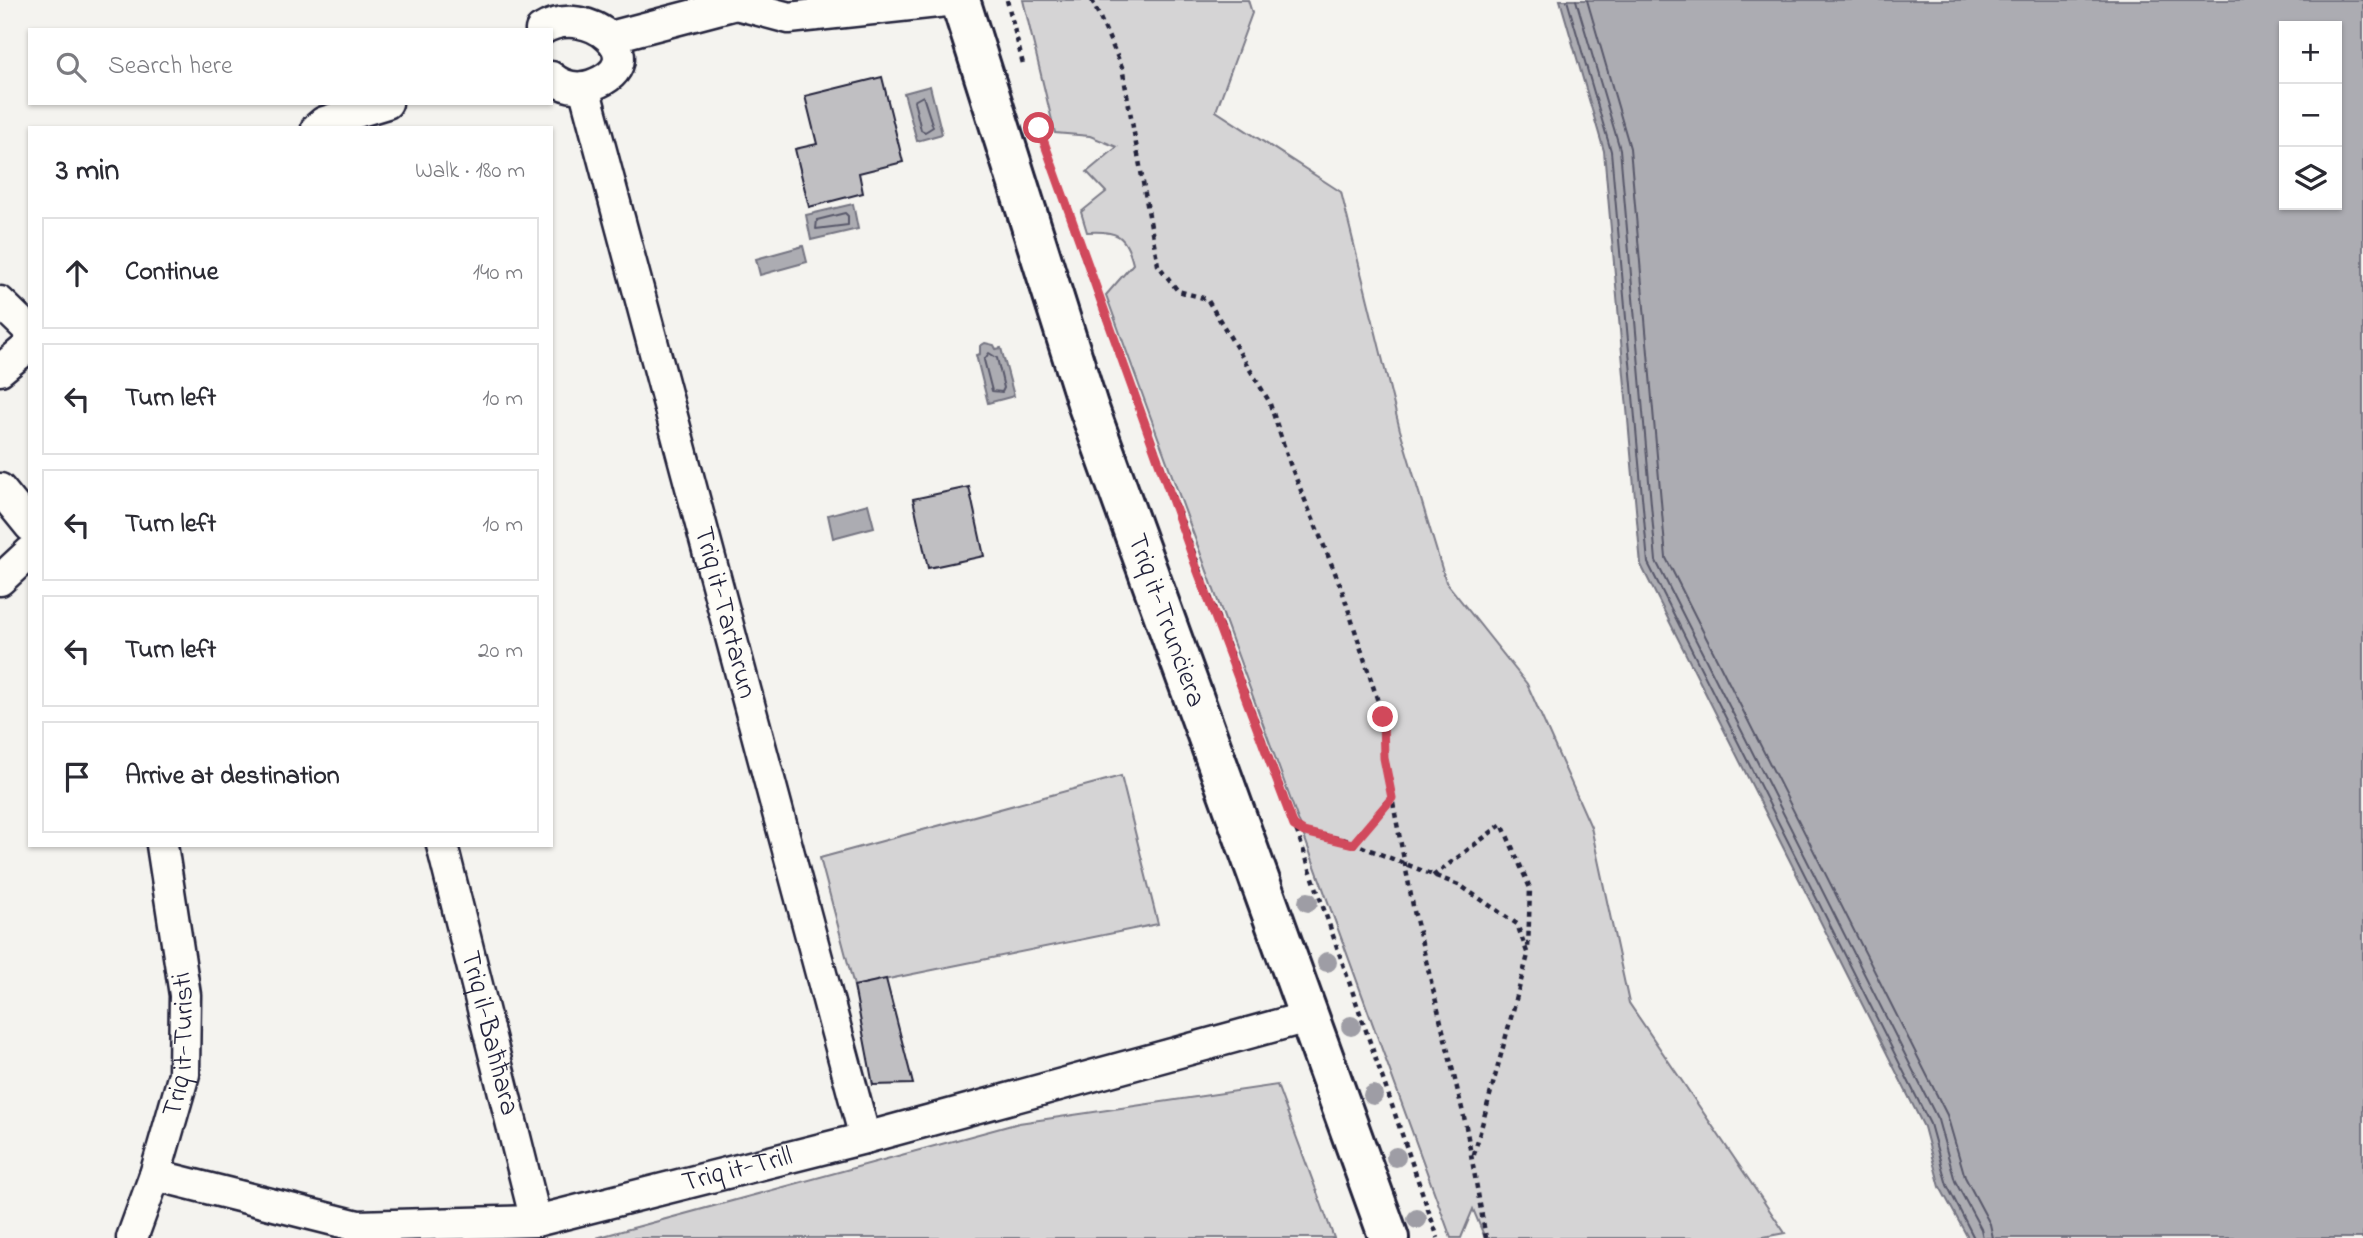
<!DOCTYPE html>
<html lang="en">
<head>
<meta charset="utf-8">
<style>
	:root { --surface:#fff; --page:#f7f7f7; --text:#2b2b33; --muted:#7c7c81; --line:#e1e1e2 }
	body { margin:0; font-family:"Indie Flower",sans-serif; background:var(--page); color:var(--text) }
	.controls { position:absolute; right:21px; top:21px; display:grid; overflow:hidden; border-radius:0px; box-shadow:0 2px 5px #0004 }
	.controls button { width:63px; height:63px; display:grid; place-items:center; padding:0; border:0; border-bottom:2px solid var(--line); background:var(--surface); color:var(--text); font:35px sans-serif }
	.stop { position:absolute; width:21px; height:21px; margin:-16px; border:5px solid #d1495b; border-radius:50%; background:#fff }
	.stop.end { background:#d1495b; border-color:#fff; box-shadow:0 2px 7px #0008 }
	.list { margin:0; padding:0; list-style:none }
	h2 { display:flex; justify-content:space-between; align-items:center; height:91px; margin:0; padding:0 28px; font-size:30px }
	h2 small { font-size:23px; font-weight:400; color:var(--muted) }
	.list li { display:grid; grid-template-columns:46px 1fr auto; gap:21px; align-items:center; box-sizing:border-box; height:112px; margin:0 14px 14px; padding:0 14px; border:2px solid var(--line); border-radius:0px }
	.list b { display:block; font-size:26px; white-space:nowrap }
	.list em { font-size:23px; font-style:normal; color:var(--muted) }
	.icon { flex:none; width:38px; height:38px; fill:none; stroke:currentColor; stroke-width:2; stroke-linecap:round; stroke-linejoin:round }
	.map { position:relative; flex:none; width:2363px; height:1238px; overflow:hidden }
	.search { position:absolute; background:var(--surface); box-shadow:0 2px 5px #0004; left:28px; top:28px; width:525px; height:77px; display:flex; align-items:center; gap:18px; box-sizing:border-box; padding:0 24px; border-radius:0px; color:var(--muted); font-size:26px }
	.panel { position:absolute; background:var(--surface); box-shadow:0 2px 5px #0004; left:28px; top:126px; width:525px; height:721px; border-radius:0px }
	.map>svg:first-child { display:block }
	.green { fill:#d5d4d5; stroke:#7c7b88; stroke-width:2 }
	.water { fill:#acacb2; stroke:#757582; stroke-width:2; fill-rule:evenodd }
	.lines { fill:none; stroke-linecap:round; stroke-linejoin:round }
	.shore { stroke:#59596b; stroke-width:2 }
	.building { fill:#c0bfc2; stroke:#22223b; stroke-width:2 }
	.street-casing { stroke:#22223b; stroke-width:35 }
	.secondary-casing { stroke:#22223b; stroke-width:44 }
	.path { stroke:#22223b; stroke-width:4.5; stroke-dasharray:5 5; stroke-linecap:butt }
	.street { stroke:#fdfcf7; stroke-width:30 }
	.secondary { stroke:#fdfcf7; stroke-width:38 }
	.tree { fill:#9e9da5 }
	.route { stroke:#d1495b; stroke-width:9 }
	.labels { text-anchor:middle; dominant-baseline:central; stroke-width:5; stroke-linejoin:round; paint-order:stroke }
	.street-label { font-size:28px; fill:#22223b; stroke:#fdfcf7 }
</style>
</head>
<body>
<div class="map">
<svg width="2363" height="1238" viewBox="0 0 2363 1238">
	<rect width="100%" height="100%" fill="#f4f3ef"/>
	<filter id="ink" filterUnits="userSpaceOnUse"><feTurbulence type="fractalNoise" baseFrequency=".0143" numOctaves="2"/><feDisplacementMap in="SourceGraphic" scale="14" xChannelSelector="R" yChannelSelector="G"/><feConvolveMatrix kernelMatrix="1 2 1 2 8 2 1 2 1" color-interpolation-filters="sRGB"/></filter>
	<g filter="url(#ink)">
		<g class="green">
			<path d="M1023 0H1248L1252 13 1216 111 1341 192 1400 430 1446 582 1527 684 1591 827 1629 1003 1785 1233 1758 1238H1485L1473 1209 1461 1238H1451L1106 295 1133 264C1126 235 1117 230 1087 232L1081 212 1106 192 1087 172 1117 147 1090 136 1055 133Z"/>
			<path d="M1121 776 1158 924 854 986 820 858Z"/>
			<path d="M1277 1085 1334 1238H596L1019 1123Z"/>
		</g>
		<g class="water">
			<path d="M1560 0H2363V1238H1968L1940 1187 1924 1127 1641 565 1604 151ZM2284 26H2337V205H2284Z"/>
			<path d="M930 86 942 134 917 141 904 93Z"/>
			<path d="M853 204 858 229 811 240 806 215Z"/>
			<path d="M803 246 807 262 760 275 756 259Z"/>
			<path d="M985 343 994 345 996 349 1001 348 1014 396 988 403 976 355 980 354V346Z"/>
			<path d="M868 504 874 527 833 538 828 515Z"/>
		</g>
		<g class="lines">
			<g class="shore">
				<path d="M1567 0 1611 151 1648 563 1930 1124 1947 1185 1974 1238"/>
				<path d="M1576 0 1620 149 1656 561 1938 1120 1955 1181 1981 1229 1983 1238"/>
				<path d="M1587 0 1630 148 1666 558 1947 1115 1965 1177 1990 1224 1993 1238"/>
				<path d="M923 96 933 127 925 132 921 130 914 101Z"/>
				<path d="M845 213 848 216V225L816 229 817 220Z"/>
				<path d="M989 353 997 358 1004 388 1002 392 992 391 984 360Z"/>
			</g>
		</g>
		<g class="building">
			<path d="M882 77 903 162 859 173 863 193 809 207 795 149 817 144 805 96Z"/>
			<path d="M969 487 984 556 928 568 913 499Z"/>
			<path d="M886 979 913 1084 873 1085 854 986Z"/>
		</g>
		<g class="lines">
			<g class="street-casing">
				<g id="street">
					<path d="M541 30C588 0 658 61 592 85 578 90 563 87 551 77"/>
					<path d="M618 35 736 4 789 18 956 0"/>
					<path id="s1" d="M584 87 865 1138"/>
					<path d="M317 128 324 122 387 103"/>
					<path d="M0 302 30 331"/>
					<path d="M0 370 30 345"/>
					<path d="M0 489 30 526"/>
					<path d="M0 580 30 552"/>
					<path id="s2" d="M442 845 536 1221"/>
					<path id="s3" d="M155 1175 358 1226 536 1221 865 1138 1311 1016"/>
					<path id="s4" d="M132 1238 155 1175 184 1074 185 995 162 845"/>
				</g>
			</g>
			<g class="secondary-casing">
				<g id="secondary">
					<path id="s5" d="M960 0 1088 406 1389 1238"/>
				</g>
			</g>
			<g class="path">
				<path d="M1007 0 1023 64"/>
				<path d="M1092 0 1122 67 1158 265 1178 291 1207 299 1269 401 1290 464 1341 587 1383 717 1384 758 1392 798 1414 911 1465 1121 1486 1238"/>
				<path d="M1081 249 1295 826 1438 1238"/>
				<path d="M1295 826 1304 832 1345 840 1461 886 1517 924 1528 955 1473 1158"/>
				<path d="M1353 844 1391 799"/>
				<path d="M1433 876 1502 824 1530 888 1528 951"/>
			</g>
			<use href="#street" class="street"/>
			<use href="#secondary" class="secondary"/>
		</g>
		<g class="tree">
			<circle cx="1308" cy="902" r="10"/>
			<circle cx="1327" cy="962" r="10"/>
			<circle cx="1351" cy="1026" r="10"/>
			<circle cx="1373" cy="1095" r="10"/>
			<circle cx="1396" cy="1157" r="10"/>
			<circle cx="1417" cy="1219" r="10"/>
		</g>
	</g>
	<g class="lines" filter="url(#ink)">
		<path class="route" d="M1039 128 1197 569 1294 826 1304 832 1353 844 1392 798 1384 758 1383 717"/>
	</g>
	<g class="labels">
		<g class="street-label">
			<text stroke="none"><textPath href="#s1" startOffset="544">Triq it-Tartarun</textPath></text>
			<text stroke="none"><textPath href="#s5" startOffset="654">Triq it-Trunċiera</textPath></text>
			<text stroke="none"><textPath href="#s2" startOffset="194">Triq il-Baħħara</textPath></text>
			<text stroke="none"><textPath href="#s4" startOffset="201">Triq it-Turisti</textPath></text>
			<text stroke="none"><textPath href="#s3" startOffset="595">Triq it-Trill</textPath></text>
		</g>
	</g>
</svg>
<div class="controls">
<button>+</button>
<button>−</button>
<button><svg class="icon" aria-label="layers" viewBox="0 0 24 24"><path d="M12 4l9 5-9 5-9-5zM3 14l9 5 9-5"/></svg></button>
</div>
<div class="stop" style="left:1039px;top:128px"></div>
<div class="stop end" style="left:1383px;top:717px"></div>
<div class="search"><svg class="icon" aria-label="search" viewBox="0 0 24 24"><circle cx="10" cy="10" r="6"/><path d="M15 15l6 6"/></svg>Search here</div>
<section class="panel">
<h2>3 min<small>Walk · 180 m</small></h2>
<ul class="list">
<li><svg class="icon" aria-label="ahead" viewBox="0 0 24 24"><path d="M12 20V5M6 11l6-6 6 6"/></svg><div><b>Continue</b></div><em>140 m</em></li>
<li><svg class="icon" aria-label="left" viewBox="0 0 24 24"><path d="M17 20v-9H6M10 6l-5 5 5 5"/></svg><div><b>Turn left</b></div><em>10 m</em></li>
<li><svg class="icon" aria-label="left" viewBox="0 0 24 24"><path d="M17 20v-9H6M10 6l-5 5 5 5"/></svg><div><b>Turn left</b></div><em>10 m</em></li>
<li><svg class="icon" aria-label="left" viewBox="0 0 24 24"><path d="M17 20v-9H6M10 6l-5 5 5 5"/></svg><div><b>Turn left</b></div><em>20 m</em></li>
<li><svg class="icon" aria-label="arrive" viewBox="0 0 24 24"><path d="M6 21V4h12l-3 4 3 4H6"/></svg><div><b>Arrive at destination</b></div></li>
</ul>
</section>
</div>
</body>
</html>
